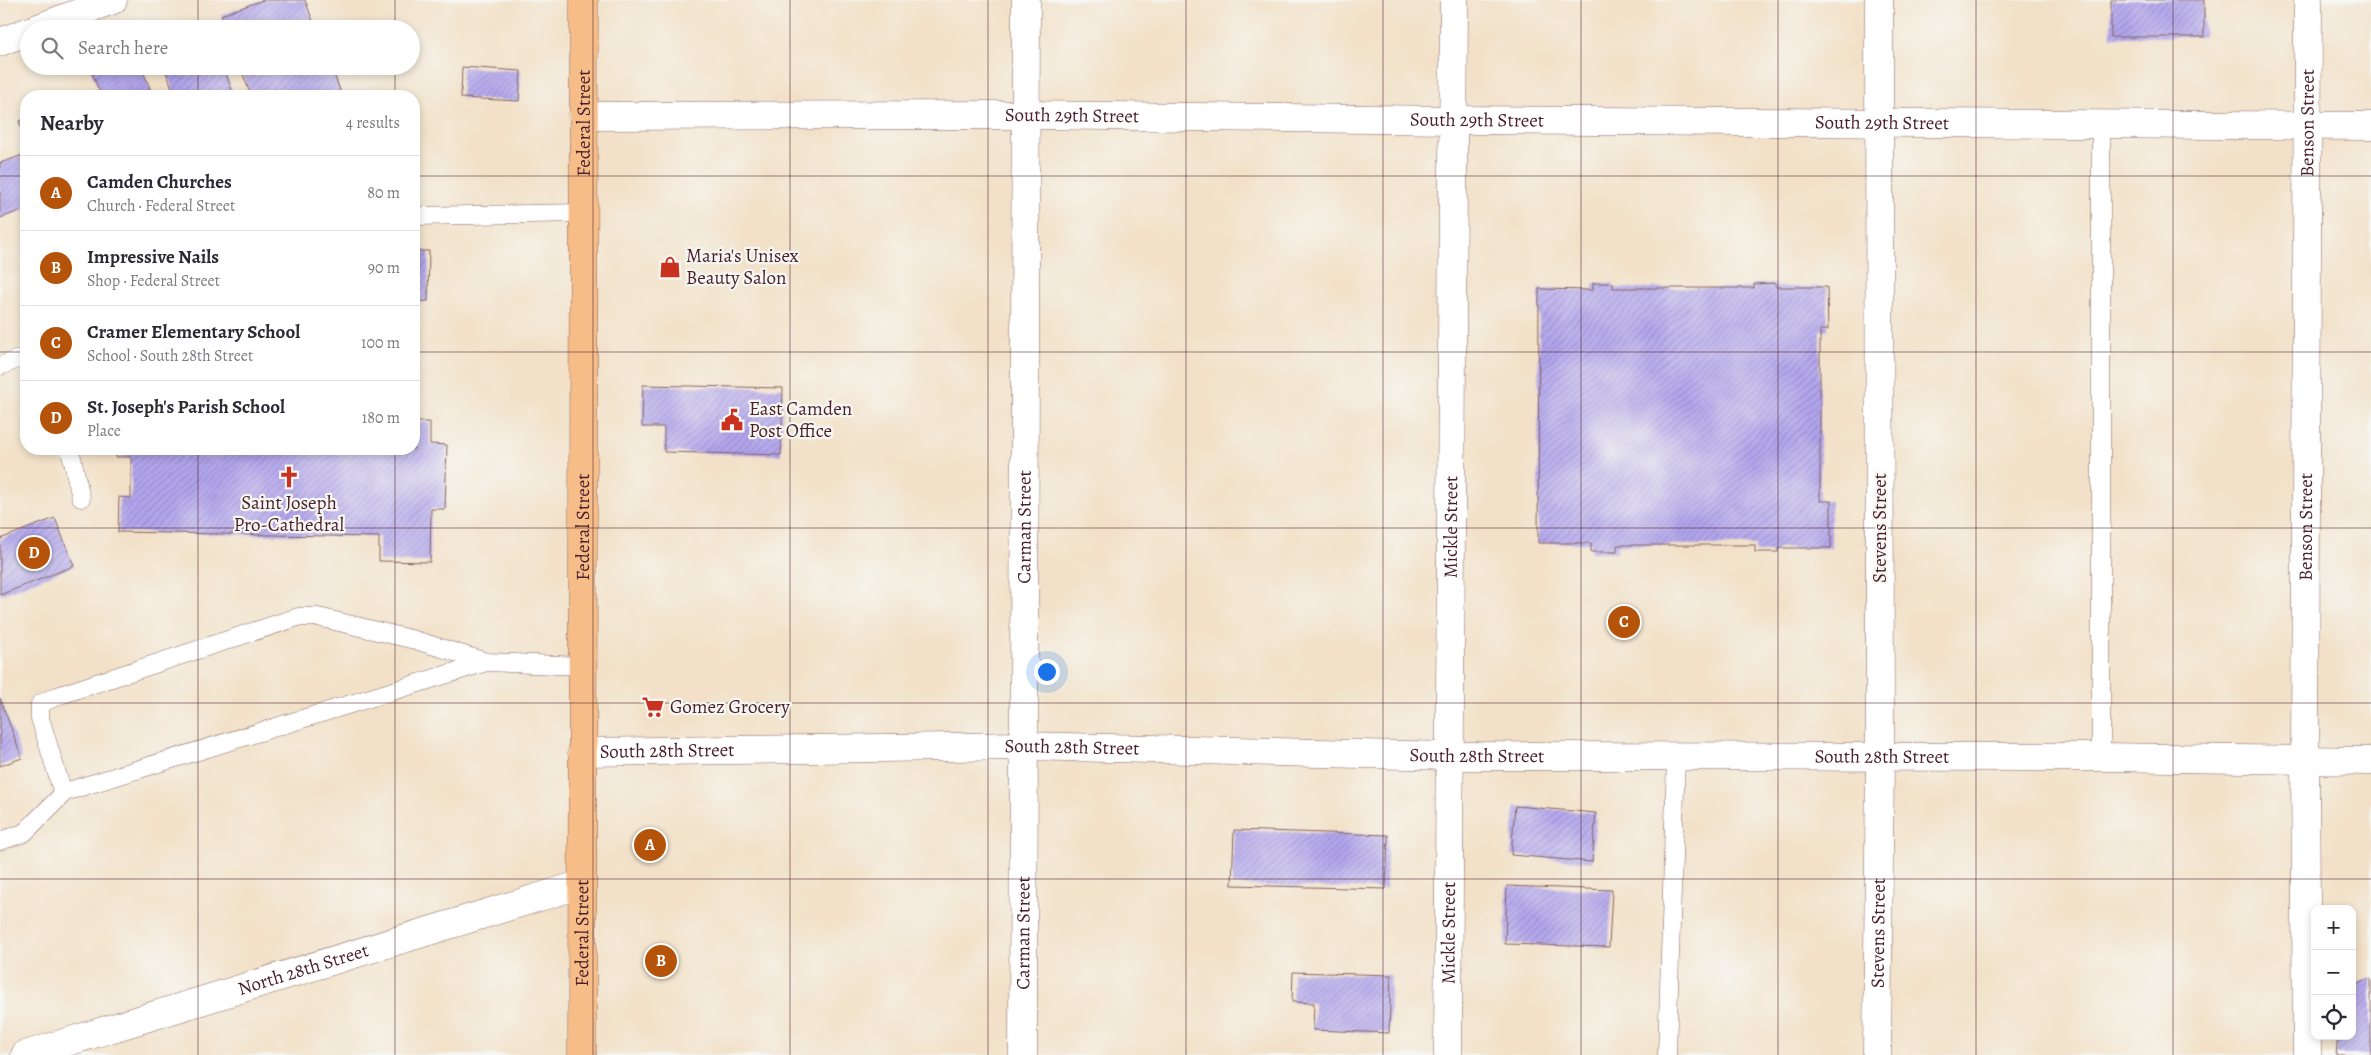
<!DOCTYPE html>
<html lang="en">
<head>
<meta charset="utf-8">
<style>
	:root { --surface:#fff; --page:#f7f7f7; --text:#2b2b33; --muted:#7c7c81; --line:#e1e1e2; --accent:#b45309 }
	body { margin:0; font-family:Alegreya,serif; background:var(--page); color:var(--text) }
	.controls { position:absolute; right:15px; bottom:15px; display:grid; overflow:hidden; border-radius:10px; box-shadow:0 2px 8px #0003 }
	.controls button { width:45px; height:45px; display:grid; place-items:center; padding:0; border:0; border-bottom:1px solid var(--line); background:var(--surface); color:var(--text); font:25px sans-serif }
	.you { position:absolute; left:1046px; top:671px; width:18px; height:18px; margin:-12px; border:4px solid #fff; border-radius:50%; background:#1a73e8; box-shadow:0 0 0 8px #1a73e833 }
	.badge { display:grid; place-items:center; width:32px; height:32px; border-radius:50%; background:var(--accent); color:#fff; font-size:16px; font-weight:700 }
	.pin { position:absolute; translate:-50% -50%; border:2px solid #fff; box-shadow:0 1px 5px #0006 }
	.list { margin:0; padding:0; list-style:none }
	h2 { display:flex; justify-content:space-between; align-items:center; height:65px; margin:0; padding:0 20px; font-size:21px }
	h2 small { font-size:16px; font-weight:400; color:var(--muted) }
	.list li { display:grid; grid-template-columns:32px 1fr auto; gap:15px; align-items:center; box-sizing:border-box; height:75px; padding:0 20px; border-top:1px solid var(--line) }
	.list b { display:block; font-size:19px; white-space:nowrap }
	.list p { margin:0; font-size:16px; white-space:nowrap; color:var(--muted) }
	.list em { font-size:16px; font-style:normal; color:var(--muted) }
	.icon { flex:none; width:28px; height:28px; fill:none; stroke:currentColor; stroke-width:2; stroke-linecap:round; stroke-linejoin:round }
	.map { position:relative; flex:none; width:2371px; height:1055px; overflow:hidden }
	.search { position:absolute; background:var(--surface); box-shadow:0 2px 8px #0003; left:20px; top:20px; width:400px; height:55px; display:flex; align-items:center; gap:12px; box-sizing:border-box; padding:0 18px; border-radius:28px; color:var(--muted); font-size:19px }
	.panel { position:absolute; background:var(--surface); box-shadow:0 2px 8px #0003; left:20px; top:90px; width:400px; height:365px; border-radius:20px }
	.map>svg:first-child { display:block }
	.building { fill:url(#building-hatch) }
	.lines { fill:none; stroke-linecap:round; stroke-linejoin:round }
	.lane-casing { stroke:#856362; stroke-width:19 }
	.street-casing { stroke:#856362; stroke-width:29 }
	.primary-casing { stroke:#856362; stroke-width:29 }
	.lane { stroke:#fff; stroke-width:18 }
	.street { stroke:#fff; stroke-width:28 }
	.primary { stroke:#f7bd88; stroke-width:28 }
	.grid { fill:none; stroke:#4a1f2b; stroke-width:1; stroke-opacity:0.55 }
	.labels { text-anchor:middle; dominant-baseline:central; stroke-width:4.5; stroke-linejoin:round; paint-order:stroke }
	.street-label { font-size:19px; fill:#4a1f2b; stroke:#f6f6f2 }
	.poi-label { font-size:19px; fill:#4a1f2b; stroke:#f6f6f2; text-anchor:start }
</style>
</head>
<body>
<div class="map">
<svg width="2371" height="1055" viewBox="0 0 2371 1055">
	<defs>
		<pattern id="building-hatch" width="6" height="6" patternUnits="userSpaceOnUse" patternTransform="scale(1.25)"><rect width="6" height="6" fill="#b2a6ee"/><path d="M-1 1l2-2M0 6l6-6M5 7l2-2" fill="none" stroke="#9387c1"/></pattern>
	</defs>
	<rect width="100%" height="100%" fill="#f6f6f2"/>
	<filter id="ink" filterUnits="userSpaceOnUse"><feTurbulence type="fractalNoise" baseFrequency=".02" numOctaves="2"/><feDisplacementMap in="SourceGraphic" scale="10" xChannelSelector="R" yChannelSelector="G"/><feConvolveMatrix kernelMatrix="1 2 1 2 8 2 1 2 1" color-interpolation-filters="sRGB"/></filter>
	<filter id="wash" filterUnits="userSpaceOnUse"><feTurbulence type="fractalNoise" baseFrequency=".0096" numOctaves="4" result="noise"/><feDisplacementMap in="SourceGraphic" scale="20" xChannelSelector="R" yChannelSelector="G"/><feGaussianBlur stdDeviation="1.12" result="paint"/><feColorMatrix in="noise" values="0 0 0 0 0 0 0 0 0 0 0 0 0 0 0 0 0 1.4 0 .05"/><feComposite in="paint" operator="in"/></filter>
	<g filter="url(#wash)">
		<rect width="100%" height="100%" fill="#f2e1c8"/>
		<g id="blocks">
			<g class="building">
				<path d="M263 0H305L316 29H226L221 15Z"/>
				<rect x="2111" y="0" width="93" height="37"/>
				<path d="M203 23 205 29H189Z"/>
				<path d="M95 66H141L153 96H101L90 68Z"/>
				<path d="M164 66H229L230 70 225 71 234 96H175Z"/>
				<path d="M240 66H331L342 96H251Z"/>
				<path d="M462 67 521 71 519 101 461 98Z"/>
				<path d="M26 119V141L19 121Z"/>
				<path d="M26 154V209L0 218V163Z"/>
				<path d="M414 251H429L428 301 414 302Z"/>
				<path d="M1593 283H1613V288H1754V284L1776 283V287H1827L1828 330H1820V501H1831V548H1778V552H1755V545H1617V552H1591V543H1538L1539 289 1593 290Z"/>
				<path d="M643 385 783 388 781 455 664 452V427H642Z"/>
				<path d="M414 422H430V444L447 445 445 509H431L430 562 379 561V537L118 532 119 497 131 498V457H116V449H414Z"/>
				<path d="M55 518 74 566 0 595V539Z"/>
				<path d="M0 698 22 758 0 766Z"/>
				<path d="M1515 806 1596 813 1592 862 1511 855Z"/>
				<path d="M1234 830 1388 835 1386 889 1232 885Z"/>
				<path d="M1507 886 1612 890 1609 947 1505 944Z"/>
				<path d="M1293 972 1391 975 1389 1033 1313 1030 1314 1003 1292 1002Z"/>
				<path d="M2371 978V1055H2336L2338 1036H2352V985Z"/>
			</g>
		</g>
	</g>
	<g filter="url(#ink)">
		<use href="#blocks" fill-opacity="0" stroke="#856362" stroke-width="1"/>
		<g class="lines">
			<g class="lane-casing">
				<g id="lane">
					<path d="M2101 125V757"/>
					<path d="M414 216 583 213"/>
					<path d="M0 366 26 356"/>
					<path d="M70 449 81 498"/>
					<path d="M487 662 65 792 62 790 40 718V704L57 696 298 617H318L415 640 487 662 582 666"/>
					<path d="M0 841 24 833 65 792"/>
					<path d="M1667 1055 1676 758"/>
				</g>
			</g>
			<g class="street-casing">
				<g id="street">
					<path d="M35 29 113 0"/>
					<path d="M0 42 29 31"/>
					<path id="s1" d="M583 116 1026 115 1454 120 2371 126"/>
					<path id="s2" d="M582 752 1023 746 1449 756 2101 757 2371 761"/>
					<path id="s3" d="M25 1055 582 884"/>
					<path id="s4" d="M1023 1055 1026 0"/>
					<path id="s5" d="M1448 1055 1454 0"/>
					<path id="s6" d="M1877 1055 1880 758 1879 0"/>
					<path id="s7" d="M2307 1055 2305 760 2308 0"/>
				</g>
			</g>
			<g class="primary-casing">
				<g id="primary">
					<path id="s8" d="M582 1055 584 0"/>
				</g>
			</g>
			<use href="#lane" class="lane"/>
			<use href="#street" class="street"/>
			<use href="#primary" class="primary"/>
		</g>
	</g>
	<path class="grid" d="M198 0V29M395 0V29M593 0V1055M790 0V1055M988 0V1055M1186 0V1055M1383 0V1055M1581 0V1055M1778 0V1055M1976 0V1055M2173 0V1055M198 66V96M395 66V96M0 176H26M414 176H2371M0 352H26M414 352H2371M198 449V1055M395 449V1055M0 528H2371M0 703H2371M0 879H2371"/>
	<defs>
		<g id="shop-bare" transform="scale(1.725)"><path d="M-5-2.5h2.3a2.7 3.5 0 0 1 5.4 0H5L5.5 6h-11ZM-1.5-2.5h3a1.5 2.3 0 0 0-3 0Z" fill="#c8321e" stroke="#f6f6f2" stroke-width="2.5" paint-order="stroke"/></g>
		<g id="civic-bare" transform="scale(1.725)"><path d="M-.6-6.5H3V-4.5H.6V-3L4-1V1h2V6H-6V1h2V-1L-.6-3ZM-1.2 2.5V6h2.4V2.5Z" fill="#c8321e" stroke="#f6f6f2" stroke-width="2.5" paint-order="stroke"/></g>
		<g id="church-bare" transform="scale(1.725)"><path d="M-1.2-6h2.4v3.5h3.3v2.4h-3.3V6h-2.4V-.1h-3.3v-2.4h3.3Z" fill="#c8321e" stroke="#f6f6f2" stroke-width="2.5" paint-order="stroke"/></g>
		<g id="supermarket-bare" transform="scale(1.725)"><path d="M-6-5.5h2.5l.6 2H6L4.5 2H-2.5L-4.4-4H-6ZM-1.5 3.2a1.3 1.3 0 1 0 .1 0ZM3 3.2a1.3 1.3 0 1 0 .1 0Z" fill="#c8321e" stroke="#f6f6f2" stroke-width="2.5" paint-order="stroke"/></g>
	</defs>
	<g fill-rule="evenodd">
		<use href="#shop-bare" x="670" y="267"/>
		<use href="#civic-bare" x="732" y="420"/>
		<use href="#church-bare" x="289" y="477"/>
		<use href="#supermarket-bare" x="653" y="707"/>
	</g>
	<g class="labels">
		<g class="street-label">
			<text stroke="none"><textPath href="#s1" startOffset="489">South 29th Street</textPath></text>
			<text stroke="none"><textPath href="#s1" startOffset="894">South 29th Street</textPath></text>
			<text stroke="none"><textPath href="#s8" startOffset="932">Federal Street</textPath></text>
			<text stroke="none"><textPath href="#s1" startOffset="1299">South 29th Street</textPath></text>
			<text stroke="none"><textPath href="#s7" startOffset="932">Benson Street</textPath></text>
			<text stroke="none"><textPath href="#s8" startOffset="528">Federal Street</textPath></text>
			<text stroke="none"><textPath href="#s4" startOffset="528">Carman Street</textPath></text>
			<text stroke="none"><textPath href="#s5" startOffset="528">Mickle Street</textPath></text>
			<text transform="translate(1880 528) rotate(-90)">Stevens Street</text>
			<text stroke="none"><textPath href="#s7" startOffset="528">Benson Street</textPath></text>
			<text stroke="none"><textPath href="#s2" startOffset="490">South 28th Street</textPath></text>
			<text stroke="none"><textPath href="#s2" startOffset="85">South 28th Street</textPath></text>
			<text stroke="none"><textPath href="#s2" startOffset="895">South 28th Street</textPath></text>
			<text stroke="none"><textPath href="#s2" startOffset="1300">South 28th Street</textPath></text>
			<text stroke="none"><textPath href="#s8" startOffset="122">Federal Street</textPath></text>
			<text stroke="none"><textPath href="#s4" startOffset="122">Carman Street</textPath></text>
			<text stroke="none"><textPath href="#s5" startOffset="122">Mickle Street</textPath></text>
			<text stroke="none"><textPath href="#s6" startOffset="122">Stevens Street</textPath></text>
			<text stroke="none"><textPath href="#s3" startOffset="291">North 28th Street</textPath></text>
		</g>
		<g class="poi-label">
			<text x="686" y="256">Maria's Unisex<tspan x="686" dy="22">Beauty Salon</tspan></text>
			<text x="749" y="409">East Camden<tspan x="749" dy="22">Post Office</tspan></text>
			<text x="289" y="503" text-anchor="middle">Saint Joseph<tspan x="289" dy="22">Pro-Cathedral</tspan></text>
			<text x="670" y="707">Gomez Grocery</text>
		</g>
	</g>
</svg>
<div class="controls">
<button>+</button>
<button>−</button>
<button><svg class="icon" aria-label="locate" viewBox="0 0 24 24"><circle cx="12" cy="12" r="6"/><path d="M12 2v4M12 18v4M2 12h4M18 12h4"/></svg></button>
</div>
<div class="you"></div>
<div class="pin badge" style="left:650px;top:845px">A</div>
<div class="pin badge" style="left:661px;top:961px">B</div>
<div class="pin badge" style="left:1624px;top:622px">C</div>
<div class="pin badge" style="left:34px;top:553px">D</div>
<div class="search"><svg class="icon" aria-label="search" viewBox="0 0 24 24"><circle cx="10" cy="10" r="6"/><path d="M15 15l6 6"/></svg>Search here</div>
<section class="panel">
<h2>Nearby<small>4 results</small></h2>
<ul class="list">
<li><span class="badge">A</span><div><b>Camden Churches</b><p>Church · Federal Street</p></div><em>80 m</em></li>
<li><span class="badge">B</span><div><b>Impressive Nails</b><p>Shop · Federal Street</p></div><em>90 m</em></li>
<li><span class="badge">C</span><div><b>Cramer Elementary School</b><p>School · South 28th Street</p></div><em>100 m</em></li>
<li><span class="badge">D</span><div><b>St. Joseph's Parish School</b><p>Place</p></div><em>180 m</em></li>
</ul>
</section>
</div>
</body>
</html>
